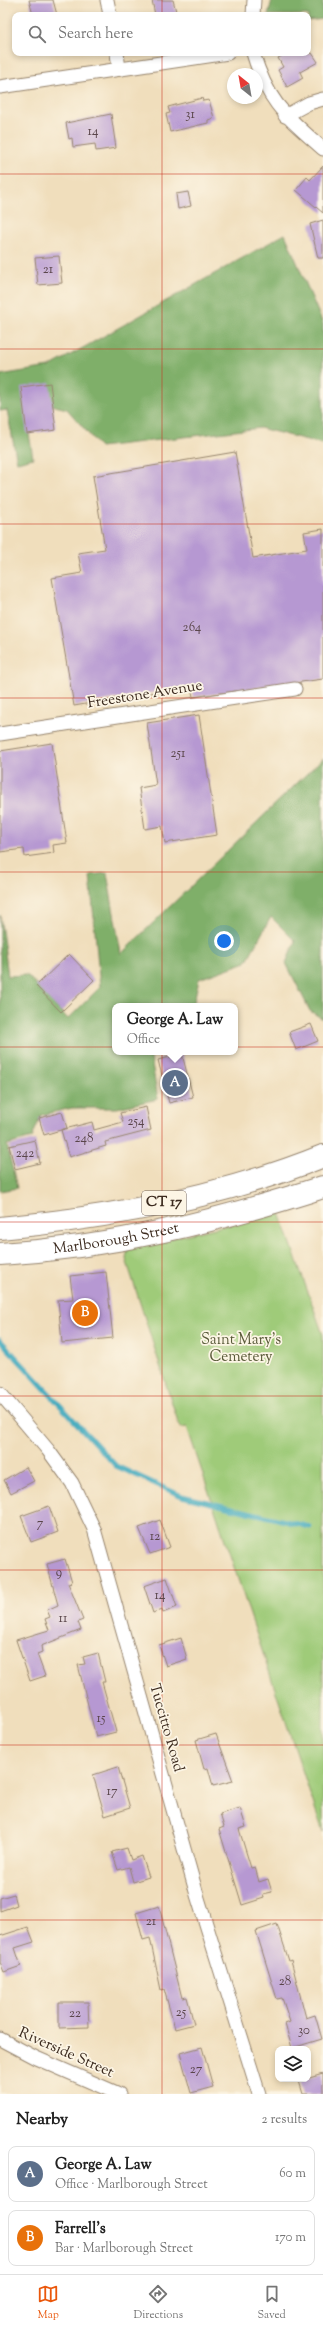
<!DOCTYPE html>
<html lang="en">
<head>
<meta charset="utf-8">
<style>
	:root { --surface:#fff; --page:#f2f2f2; --text:#222; --muted:#767676; --line:#e0e0e0; --accent:#ea580c }
	body { margin:0; font-family:"Sorts Mill Goudy",serif; background:var(--page); color:var(--text) }
	.controls { position:absolute; right:12px; bottom:12px; display:grid; overflow:hidden; border-radius:8px; box-shadow:0 2px 6px #0003 }
	.controls button { width:36px; height:36px; display:grid; place-items:center; padding:0; border:0; border-bottom:1px solid var(--line); background:var(--surface); color:var(--text); font:20px sans-serif }
	.compass { position:absolute; left:227px; top:68px; width:36px; height:36px; border-radius:50%; background:var(--surface); box-shadow:0 2px 6px #0003; rotate:329deg }
	.you { position:absolute; left:224px; top:941px; width:14px; height:14px; margin:-10px; border:3px solid #fff; border-radius:50%; background:#1a73e8; box-shadow:0 0 0 6px #1a73e833 }
	.badge { display:grid; place-items:center; width:26px; height:26px; border-radius:50%; background:var(--accent); color:#fff; font-size:13px; font-weight:700 }
	.pin { position:absolute; translate:-50% -50%; border:2px solid #fff; box-shadow:0 1px 4px #0006 }
	.popup { position:absolute; left:112px; top:1003px; width:126px; height:52px; box-sizing:border-box; display:grid; place-content:center; border-radius:8px; background:var(--surface); filter:drop-shadow(0 1px 3px #0005); font-size:13px; white-space:nowrap; color:var(--muted) }
	.popup b { font-size:15px; color:var(--text) }
	.popup::after { content:''; position:absolute; left:50%; top:100%; margin-left:-8px; border:8px solid transparent; border-top-color:var(--surface) }
	.list { margin:0; padding:0; list-style:none }
	h2 { display:flex; justify-content:space-between; align-items:center; height:52px; margin:0; padding:0 16px; font-size:17px }
	h2 small { font-size:13px; font-weight:400; color:var(--muted) }
	.list li { display:grid; grid-template-columns:26px 1fr auto; gap:12px; align-items:center; box-sizing:border-box; height:56px; margin:0 8px 8px; padding:0 8px; border:1px solid var(--line); border-radius:8px }
	.list b { display:block; font-size:15px; white-space:nowrap }
	.list p { margin:0; font-size:13px; white-space:nowrap; color:var(--muted) }
	.list em { font-size:13px; font-style:normal; color:var(--muted) }
	.icon { flex:none; width:22px; height:22px; fill:none; stroke:currentColor; stroke-width:2; stroke-linecap:round; stroke-linejoin:round }
	.map { position:relative; flex:none; width:323px; height:2094px; overflow:hidden }
	.search { position:absolute; background:var(--surface); box-shadow:0 2px 6px #0003; left:12px; right:12px; top:12px; height:44px; display:flex; align-items:center; gap:10px; box-sizing:border-box; padding:0 14px; border-radius:8px; color:var(--muted); font-size:15px }
	.sheet { height:180px; background:var(--surface) }
	nav { display:flex; justify-content:space-around; align-items:center; box-sizing:border-box; height:56px; border-top:1px solid var(--line); background:var(--surface); font-size:11px; color:var(--muted) }
	nav a { display:grid; justify-items:center; gap:2px }
	nav .on { color:var(--accent) }
	.map>svg:first-child { display:block }
	.green { fill:#9fcb79; stroke:#6d7a4c }
	.forest { fill:#7faf69; stroke:#5d6c44 }
	.lines { fill:none; stroke-linecap:round; stroke-linejoin:round }
	.stream { stroke:#3da9bd; stroke-width:5 }
	.building { fill:#b698d2 }
	.minor-casing { stroke:#96846d; stroke-width:15 }
	.trunk-casing { stroke:#96846d; stroke-width:24 }
	.minor { stroke:#fff; stroke-width:13 }
	.trunk { stroke:#fff; stroke-width:22 }
	.grid { fill:none; stroke:#c8321e; stroke-width:1; stroke-opacity:0.55 }
	.labels { text-anchor:middle; dominant-baseline:central; stroke-width:3.5; stroke-linejoin:round; paint-order:stroke }
	.number-label { font-size:13px; fill:#5a464b }
	.shield { fill:#fcf5e5; stroke:#75675a; stroke-width:1 }
	.shield-label { font-size:14px; font-weight:bold; fill:#3b2a1e }
	.street-label { font-size:15px; fill:#3b2a1e; stroke:#fcf5e5 }
	.park-label { font-size:15px; fill:#595a39; stroke:#fcf5e5 }
</style>
</head>
<body>
<div class="map">
<svg width="323" height="2094" viewBox="0 0 323 2094">
	<rect width="100%" height="100%" fill="#fcf5e5"/>
	<filter id="ink" filterUnits="userSpaceOnUse"><feTurbulence type="fractalNoise" baseFrequency=".025" numOctaves="2"/><feDisplacementMap in="SourceGraphic" scale="8" xChannelSelector="R" yChannelSelector="G"/><feConvolveMatrix kernelMatrix="1 2 1 2 8 2 1 2 1" color-interpolation-filters="sRGB"/></filter>
	<filter id="wash" filterUnits="userSpaceOnUse"><feTurbulence type="fractalNoise" baseFrequency=".012" numOctaves="4" result="noise"/><feDisplacementMap in="SourceGraphic" scale="16" xChannelSelector="R" yChannelSelector="G"/><feGaussianBlur stdDeviation="0.9" result="paint"/><feColorMatrix in="noise" values="0 0 0 0 0 0 0 0 0 0 0 0 0 0 0 0 0 1.4 0 .05"/><feComposite in="paint" operator="in"/></filter>
	<g filter="url(#wash)">
		<rect width="100%" height="100%" fill="#f0debc"/>
		<path class="green" d="M280 1213 323 1335V1832L187 1427 180 1428 126 1259 128 1248Z"/>
		<g class="forest">
			<path d="M272 0H323V19L308 21V15H268Z"/>
			<path d="M285 234 323 324V444L260 428 100 447 67 409 23 398 33 458 17 462 7 410 0 411V375L49 367Z"/>
			<path d="M323 758V1019L310 1011 286 963 295 941 271 917 246 962 199 979 193 1006H115V1052H150L158 1099 117 1108H72L41 1115 32 1138 7 1145 17 1188 0 1191V915L8 976 27 975 68 1019 100 987 90 875 107 873 121 954Z"/>
		</g>
		<g class="lines">
			<path class="stream" d="M0 1340 116 1466 182 1496 310 1527"/>
		</g>
		<g id="blocks">
			<g class="building">
				<path d="M29 0H53L57 15H33Z"/>
				<path d="M152 0H173L177 15H155Z"/>
				<path d="M287 53H312L318 62 300 72 303 78 287 87 278 70 283 67 278 58Z"/>
				<path d="M202 98 203 101 209 100 214 118 208 120V123L170 132 166 114 170 113 168 107Z"/>
				<path d="M111 114 116 148 96 151 95 144 73 147 72 138 69 139 66 123Z"/>
				<path d="M323 166V213L296 190 307 177 310 180Z"/>
				<path d="M188 192 191 206 178 209 176 194Z"/>
				<path d="M323 220V258H318L310 224Z"/>
				<path d="M59 256 62 283 38 285 35 258Z"/>
				<path d="M50 383 56 430 27 434 21 387Z"/>
				<path d="M235 452 253 558 307 549 304 532 323 529V679L193 697 191 686 74 706 52 578 82 573 78 553 105 549 93 476Z"/>
				<path d="M199 715 217 835 165 843 162 826 145 829 139 788 156 785 147 723Z"/>
				<path d="M52 743 67 843 53 845 54 853 25 857 24 849 0 852V751Z"/>
				<path d="M69 954 94 980 61 1012 36 986Z"/>
				<path d="M311 1024 318 1041 296 1050 289 1032Z"/>
				<path d="M182 1054 193 1097 169 1103 158 1060Z"/>
				<path d="M146 1107 151 1130 105 1142 106 1146 69 1157 61 1130 92 1122 94 1130 123 1122 120 1113Z"/>
				<path d="M62 1112 67 1128 44 1135 39 1118Z"/>
				<path d="M35 1140 40 1163 15 1169 9 1146Z"/>
				<path d="M106 1272 113 1338 62 1343 58 1300 73 1299 70 1276Z"/>
				<path d="M26 1467 34 1481 11 1493 4 1480Z"/>
				<path d="M49 1506 58 1532 31 1542 21 1516Z"/>
				<path d="M160 1520 170 1547 150 1554 139 1528Z"/>
				<path d="M65 1559 72 1582 68 1583 83 1620 78 1622 81 1630 41 1646 42 1652 37 1654 45 1676 30 1681 16 1640 49 1630 45 1619 50 1617 47 1610 58 1605 47 1564Z"/>
				<path d="M167 1578 177 1607 163 1613 162 1609 153 1613 144 1586Z"/>
				<path d="M181 1638 187 1659 166 1666 159 1645Z"/>
				<path d="M98 1653 105 1682H102L116 1732 96 1737 78 1665 85 1664 83 1657Z"/>
				<path d="M216 1734 233 1781 213 1786 208 1768 204 1769 196 1740Z"/>
				<path d="M118 1767 130 1808 105 1816 93 1775Z"/>
				<path d="M240 1808 246 1827 239 1829 251 1868 255 1867 259 1882 268 1879 272 1892 263 1894 264 1898 242 1905 219 1829 224 1827 220 1814Z"/>
				<path d="M127 1848 131 1860 142 1856 149 1877 133 1882 129 1867 118 1870 112 1852Z"/>
				<path d="M14 1894 17 1905 0 1911V1898Z"/>
				<path d="M159 1906 182 1998 187 1997 194 2024 175 2029 164 1989 161 1990 150 1938 143 1940 136 1913Z"/>
				<path d="M277 1924 289 1961 291 1960 306 2018 315 2015 322 2039 292 2048 285 2024 290 2022 282 1998 277 1999 256 1931Z"/>
				<path d="M28 1927 34 1942 15 1948 21 1966 4 1972 0 1962V1936Z"/>
				<path d="M59 2002H88L89 2027 59 2028Z"/>
				<path d="M202 2047 213 2087 191 2093 180 2053Z"/>
				<path d="M323 2074V2094H303L299 2081Z"/>
			</g>
		</g>
	</g>
	<g filter="url(#ink)">
		<use href="#blocks" fill-opacity="0" stroke="#96846d" stroke-width="1"/>
		<g class="lines">
			<g class="minor-casing">
				<g id="minor">
					<path d="M107 0 110 15"/>
					<path d="M253 15 254 0"/>
					<path d="M117 53 119 69"/>
					<path d="M253 53C268 103 285 115 323 149"/>
					<path d="M0 87 228 53"/>
					<path d="M285 116 309 103 323 99"/>
					<path d="M0 734 295 689"/>
					<path d="M0 1393 48 1450 72 1483 94 1529 197 1895 259 2094"/>
					<path d="M0 2039 36 2058 119 2094"/>
				</g>
			</g>
			<g class="trunk-casing">
				<g id="trunk">
					<path d="M0 1228C109 1218 221 1197 323 1156"/>
					<path id="s1" d="M0 1254C114 1247 214 1222 323 1187"/>
				</g>
			</g>
			<use href="#minor" class="minor"/>
			<use href="#trunk" class="trunk"/>
		</g>
	</g>
	<path class="grid" d="M162 0V15M162 53V2094M0 174H323M0 349H323M0 524H323M0 698H323M0 872H323M0 1047H323M0 1222H323M0 1396H323M0 1570H323M0 1745H323M0 1920H323"/>
	<g class="labels">
		<g class="number-label">
			<text x="190" y="115">31</text>
			<text x="93" y="132">14</text>
			<text x="48" y="270">21</text>
			<text x="192" y="628">264</text>
			<text x="178" y="754">251</text>
			<text x="136" y="1122">254</text>
			<text x="84" y="1139">248</text>
			<text x="25" y="1154">242</text>
			<text x="40" y="1524">7</text>
			<text x="155" y="1537">12</text>
			<text x="59" y="1573">9</text>
			<text x="160" y="1596">14</text>
			<text x="63" y="1619">11</text>
			<text x="101" y="1719">15</text>
			<text x="112" y="1792">17</text>
			<text x="151" y="1922">21</text>
			<text x="285" y="1982">28</text>
			<text x="181" y="2013">25</text>
			<text x="75" y="2014">22</text>
			<text x="304" y="2031">30</text>
			<text x="196" y="2070">27</text>
		</g>
		<rect class="shield" x="142" y="1191" width="44" height="24" rx="3"/>
		<g class="shield-label">
			<text x="164" y="1203">CT 17</text>
		</g>
		<g class="street-label">
			<text transform="translate(145 695) rotate(-9)">Freestone Avenue</text>
			<text stroke="none"><textPath href="#s1" startOffset="117">Marlborough Street</textPath></text>
			<text transform="translate(166 1728) rotate(74)">Tuccitto Road</text>
			<text transform="translate(66 2053) rotate(24)">Riverside Street</text>
		</g>
		<g class="park-label">
			<text x="241" y="1340">Saint Mary's<tspan x="241" dy="17">Cemetery</tspan></text>
		</g>
	</g>
</svg>
<div class="controls">
<button><svg class="icon" aria-label="layers" viewBox="0 0 24 24"><path d="M12 4l9 5-9 5-9-5zM3 14l9 5 9-5"/></svg></button>
</div>
<svg class="compass" viewBox="-18 -18 36 36"><path d="M0-13l5 13h-10z" fill="#e53935"/><path d="M0 13l5-13h-10z" fill="#767676"/></svg>
<div class="you"></div>
<div class="pin badge" style="left:175px;top:1083px;background:#5c6f8a">A</div>
<div class="popup"><b>George A. Law</b>Office</div>
<div class="pin badge" style="left:85px;top:1313px;background:#e8710a">B</div>
<div class="search"><svg class="icon" aria-label="search" viewBox="0 0 24 24"><circle cx="10" cy="10" r="6"/><path d="M15 15l6 6"/></svg>Search here</div>
</div>
<section class="sheet">
<h2>Nearby<small>2 results</small></h2>
<ul class="list">
<li><span class="badge" style="background:#5c6f8a">A</span><div><b>George A. Law</b><p>Office · Marlborough Street</p></div><em>60 m</em></li>
<li><span class="badge" style="background:#e8710a">B</span><div><b>Farrell's</b><p>Bar · Marlborough Street</p></div><em>170 m</em></li>
</ul>
</section>
<nav>
<a class="on"><svg class="icon" aria-label="map" viewBox="0 0 24 24"><path d="M3 6l6-2 6 2 6-2v14l-6 2-6-2-6 2zM9 4v14M15 6v14"/></svg>Map</a>
<a><svg class="icon" aria-label="directions" viewBox="0 0 24 24"><path d="M12 3l9 9-9 9-9-9zM9 14v-3h6M13 9l2 2-2 2"/></svg>Directions</a>
<a><svg class="icon" aria-label="saved" viewBox="0 0 24 24"><path d="M7 4h10v16l-5-4-5 4z"/></svg>Saved</a>
</nav>
</body>
</html>
